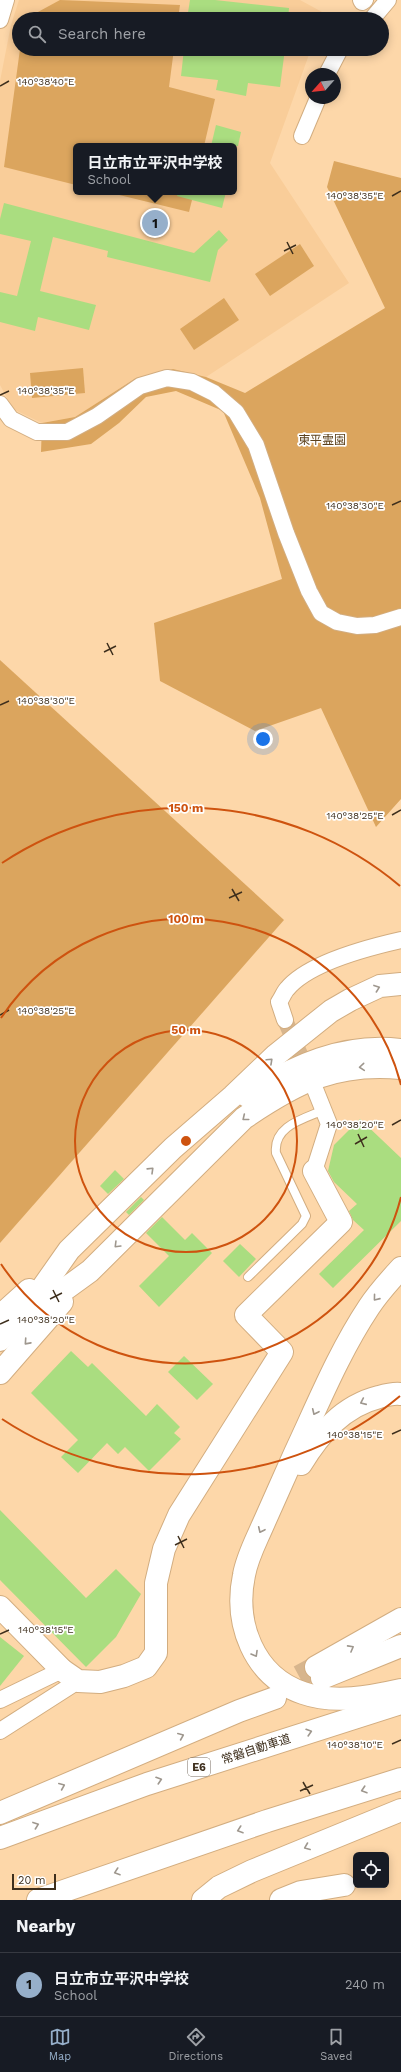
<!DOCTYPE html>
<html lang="en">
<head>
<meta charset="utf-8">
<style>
	:root { --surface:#171b24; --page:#20242c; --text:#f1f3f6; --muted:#9ea1a6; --line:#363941; --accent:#96afca }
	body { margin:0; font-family:"Work Sans","Noto Sans JP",sans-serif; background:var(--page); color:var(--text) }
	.controls { position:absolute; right:12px; bottom:12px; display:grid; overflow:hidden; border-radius:6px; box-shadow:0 2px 10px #0003 }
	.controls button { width:36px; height:36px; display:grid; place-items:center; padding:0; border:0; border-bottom:1px solid var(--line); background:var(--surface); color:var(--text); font:20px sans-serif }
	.compass { position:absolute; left:305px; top:68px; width:36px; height:36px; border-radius:50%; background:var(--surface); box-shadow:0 2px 10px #0003; rotate:243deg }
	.scale { position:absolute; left:12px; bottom:10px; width:44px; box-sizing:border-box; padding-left:4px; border:2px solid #3e2f1d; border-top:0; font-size:11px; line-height:14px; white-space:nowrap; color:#3e2f1d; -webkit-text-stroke:3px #fff; paint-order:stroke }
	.you { position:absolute; left:263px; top:739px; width:14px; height:14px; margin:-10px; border:3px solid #fff; border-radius:50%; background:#1a73e8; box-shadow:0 0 0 6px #1a73e833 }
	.badge { display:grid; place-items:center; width:26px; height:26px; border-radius:50%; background:var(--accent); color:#111; font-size:13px; font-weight:700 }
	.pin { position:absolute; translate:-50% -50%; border:2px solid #fff; box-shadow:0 1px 4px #0006 }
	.popup { position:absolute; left:73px; top:143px; width:164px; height:52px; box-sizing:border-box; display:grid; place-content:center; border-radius:6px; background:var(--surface); filter:drop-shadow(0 1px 3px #0005); font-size:13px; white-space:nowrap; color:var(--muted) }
	.popup b { font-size:15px; color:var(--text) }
	.popup::after { content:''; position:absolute; left:50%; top:100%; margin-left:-8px; border:8px solid transparent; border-top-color:var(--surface) }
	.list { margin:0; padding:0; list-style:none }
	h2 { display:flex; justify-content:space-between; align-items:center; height:52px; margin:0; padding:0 16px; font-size:17px }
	h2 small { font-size:13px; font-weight:400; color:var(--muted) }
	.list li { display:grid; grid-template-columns:26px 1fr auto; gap:12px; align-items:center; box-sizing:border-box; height:64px; padding:0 16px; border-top:1px solid var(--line) }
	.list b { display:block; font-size:15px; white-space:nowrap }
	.list p { margin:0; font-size:13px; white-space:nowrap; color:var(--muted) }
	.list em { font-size:13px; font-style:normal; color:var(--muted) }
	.icon { flex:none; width:22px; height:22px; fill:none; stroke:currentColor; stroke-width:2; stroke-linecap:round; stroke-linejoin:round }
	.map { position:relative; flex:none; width:401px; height:1900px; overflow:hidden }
	.search { position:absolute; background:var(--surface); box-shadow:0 2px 10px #0003; left:12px; right:12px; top:12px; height:44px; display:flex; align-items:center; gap:10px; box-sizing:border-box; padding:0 14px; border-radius:22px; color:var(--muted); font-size:15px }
	.sheet { height:116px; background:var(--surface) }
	nav { display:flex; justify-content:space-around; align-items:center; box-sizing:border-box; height:56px; border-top:1px solid var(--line); background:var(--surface); font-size:11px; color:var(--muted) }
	nav a { display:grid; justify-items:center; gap:2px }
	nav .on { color:var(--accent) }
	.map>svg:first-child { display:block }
	.built { fill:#f9cd99; fill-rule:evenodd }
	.green { fill:#dba55e }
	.building { fill:#aadd80 }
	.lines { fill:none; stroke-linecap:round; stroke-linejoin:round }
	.street-tunnel { stroke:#d7b58d; stroke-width:16; stroke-dasharray:16 8; stroke-linecap:butt }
	.highway-tunnel { stroke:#d7b58d; stroke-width:22; stroke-dasharray:22 11; stroke-linecap:butt }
	.lane-casing { stroke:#d2ad80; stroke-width:10 }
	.street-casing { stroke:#d2ad80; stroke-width:18 }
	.secondary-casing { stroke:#d2ad80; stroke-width:24 }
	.highway-casing { stroke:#d2ad80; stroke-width:24 }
	.lane { stroke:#fff; stroke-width:8 }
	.street { stroke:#fff; stroke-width:16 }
	.secondary { stroke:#fff; stroke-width:22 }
	.highway { stroke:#fff; stroke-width:22 }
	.oneway { stroke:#9e978e }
	.ticks { fill:none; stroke:#3e2f1d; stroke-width:1.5 }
	.ring { fill:none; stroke:#ce530f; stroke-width:2 }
	.labels { text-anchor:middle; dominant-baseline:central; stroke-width:3.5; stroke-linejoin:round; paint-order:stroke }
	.shield { fill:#fff; stroke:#786d61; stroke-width:1 }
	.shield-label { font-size:11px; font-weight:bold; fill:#3e2f1d }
	.park-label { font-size:12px; fill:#5c411c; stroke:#fff }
	.street-label { font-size:12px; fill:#3e2f1d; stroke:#fff }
	.ticks-label { font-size:10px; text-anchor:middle; fill:#3e2f1d; stroke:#fff; stroke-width:3.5; stroke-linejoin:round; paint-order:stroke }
	.centre { fill:#ce530f; stroke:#fff; stroke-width:2 }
	.ring-label { font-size:12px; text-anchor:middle; font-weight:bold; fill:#ce530f; stroke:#fff; stroke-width:3.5; stroke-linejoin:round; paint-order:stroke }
</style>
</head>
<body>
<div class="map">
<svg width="401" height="1900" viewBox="0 0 401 1900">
	<rect width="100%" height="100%" fill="#fdd7a9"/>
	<path class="built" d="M19 0H300L324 13 322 19H19V49H311L270 163 349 283 206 377 173 369 136 378 75 417 42 423 13 409 0 385V81L11 25ZM76 146H234V192H76Z"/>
	<g class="green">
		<path d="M60 0 180 5 178 19H25Z"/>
		<path d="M20 49H174L169 87 215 99 204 146H76V185L4 167Z"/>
		<path d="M334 161 401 178V799L376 827 321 708 255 731 160 681 154 623 282 579 260 498 223 411 176 391 146 397 119 423 91 444 41 452 42 423 75 417 136 378 173 369 206 377 245 393 385 308 327 187Z"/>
		<path d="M107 192H194L189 212Z"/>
		<path d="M300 244 314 266 270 296 255 274Z"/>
		<path d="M224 298 239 320 194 350 180 329Z"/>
		<path d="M83 368 85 393 32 398 30 373Z"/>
		<path d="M0 660 284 920 0 1243Z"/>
	</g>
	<g class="building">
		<path d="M190 0H215L289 8 288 19H187Z"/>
		<path d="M184 49H285L280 87 248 83 246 96 216 90 218 80 181 76Z"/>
		<path d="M216 125 241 132 238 146H211Z"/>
		<path d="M178 192H226L222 208 177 196Z"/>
		<path d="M4 203 194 253 219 230 228 240 218 250 210 282 107 257 108 251 53 237 40 291 96 305 89 330 38 317 35 331 0 322V292L17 296 31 241 0 234V219Z"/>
		<path d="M360 1119 401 1158V1221L333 1288 319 1274 364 1230 353 1220 349 1211 357 1204 334 1182 328 1171 334 1145Z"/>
		<path d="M115 1170 124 1179 108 1194 100 1186Z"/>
		<path d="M141 1197 144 1200 129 1215 126 1212Z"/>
		<path d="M162 1217 185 1240 192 1233 212 1253 159 1307 139 1286 169 1256 146 1233Z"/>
		<path d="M240 1244 256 1259 239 1277 223 1261Z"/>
		<path d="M71 1351 88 1367 92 1363 146 1416 157 1404 180 1427 174 1433 181 1439 149 1471 125 1447 118 1454 107 1443 78 1473 61 1457 78 1440 31 1393Z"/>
		<path d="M184 1356 213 1384 197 1400 168 1372Z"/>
		<path d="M0 1510 86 1598 116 1569 141 1594 116 1637 86 1667 0 1580Z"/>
		<path d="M0 1637 24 1656 0 1686Z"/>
	</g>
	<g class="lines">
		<path class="street-tunnel" d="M285 1020 309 1075"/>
		<path class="highway-tunnel" d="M270 1692 316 1667"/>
		<g class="lane-casing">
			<path id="lane" d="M248 1277 302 1224 306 1216 276 1153C273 1126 303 1119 324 1110"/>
		</g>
		<g class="street-casing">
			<g id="street">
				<path d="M361 0 362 2 365 0"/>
				<path d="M372 19 388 0"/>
				<path d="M0 20 6 0"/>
				<path d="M327 74 340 49"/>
				<path d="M302 136 318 98"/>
				<path d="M0 404 11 419 37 432H67L97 416 140 386 167 378 192 382 214 393 236 412 256 445 286 533 309 591 321 613 337 622 357 626 375 625 401 617"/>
				<path d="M285 1020 279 1002C282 998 284 992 287 989 308 963 370 947 401 940"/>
				<path d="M314 1171 329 1124 315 1089"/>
				<path d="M0 1700 62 1670"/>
				<path d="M0 1731 78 1681"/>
			</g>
		</g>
		<g class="secondary-casing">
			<path id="secondary" d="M62 1670 78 1681 100 1682 124 1676 146 1667 156 1653V1583L164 1549 179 1515 282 1352 246 1315 341 1222 314 1171"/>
		</g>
		<g class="highway-casing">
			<g id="highway">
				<path d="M247 1096C293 1066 344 1043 401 1050"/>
				<path d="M401 1268C390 1280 378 1293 369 1307 339 1352 318 1404 295 1453 284 1478 273 1502 262 1527 255 1543 247 1558 244 1575 234 1623 253 1676 303 1693 334 1704 370 1697 401 1690"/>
				<path d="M0 1316 29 1290"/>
				<path d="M17 1324 69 1250 173 1148 233 1096 276 1055 331 1011 350 1000 380 986 401 984"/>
				<path d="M0 1340 17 1324 90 1271 244 1118C297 1082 335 1062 401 1068"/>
				<path d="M0 1373 62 1302"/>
				<path d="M301 1464C320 1433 343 1406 379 1397 386 1395 394 1393 401 1394"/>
				<path d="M0 1607 62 1670"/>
				<path d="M316 1667 401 1619"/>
				<path d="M322 1678 401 1646"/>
				<path d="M0 1813 239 1711 275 1698"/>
				<path d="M0 1838 147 1784 401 1703"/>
				<path d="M38 1900 267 1821 401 1779"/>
				<path d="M203 1900 219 1887 252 1871 401 1810"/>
				<path d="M281 1900 301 1892 344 1885"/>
			</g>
		</g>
		<use href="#lane" class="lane"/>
		<use href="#street" class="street"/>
		<use href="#secondary" class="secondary"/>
		<use href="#highway" class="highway"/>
	</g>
	<defs><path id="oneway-chevron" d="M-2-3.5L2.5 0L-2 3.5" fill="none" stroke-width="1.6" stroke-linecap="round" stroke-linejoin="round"/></defs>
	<g class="oneway">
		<use href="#oneway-chevron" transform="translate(377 988) rotate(-20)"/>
		<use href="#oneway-chevron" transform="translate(270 1061) rotate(-43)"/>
		<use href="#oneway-chevron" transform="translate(362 1067) rotate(175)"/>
		<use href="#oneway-chevron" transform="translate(245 1118) rotate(141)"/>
		<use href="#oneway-chevron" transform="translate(151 1170) rotate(-44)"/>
		<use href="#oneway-chevron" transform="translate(117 1245) rotate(135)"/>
		<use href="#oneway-chevron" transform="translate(376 1298) rotate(129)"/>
		<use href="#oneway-chevron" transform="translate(27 1342) rotate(132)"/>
		<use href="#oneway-chevron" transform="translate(363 1402) rotate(156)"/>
		<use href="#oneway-chevron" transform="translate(315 1412) rotate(115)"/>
		<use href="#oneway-chevron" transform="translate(261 1530) rotate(115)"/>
		<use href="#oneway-chevron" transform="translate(351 1648) rotate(-29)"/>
		<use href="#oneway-chevron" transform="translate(255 1654) rotate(60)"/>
		<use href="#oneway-chevron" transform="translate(309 1732) rotate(-17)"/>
		<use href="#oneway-chevron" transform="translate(181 1736) rotate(-23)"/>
		<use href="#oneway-chevron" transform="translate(159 1780) rotate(-18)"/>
		<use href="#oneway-chevron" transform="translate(62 1786) rotate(-23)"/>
		<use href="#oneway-chevron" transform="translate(364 1790) rotate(162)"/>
		<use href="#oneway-chevron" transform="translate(36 1825) rotate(-20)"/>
		<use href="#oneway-chevron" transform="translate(240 1830) rotate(161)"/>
		<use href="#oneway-chevron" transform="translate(307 1847) rotate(158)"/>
		<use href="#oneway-chevron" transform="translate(117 1872) rotate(161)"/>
	</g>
	<path class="ticks" d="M0 86 9 81M392 196 401 191M287 242 293 254M284 251 296 245M0 395 9 391M392 505 401 501M107 643 113 655M104 652 116 646M0 705 9 701M392 815 401 810M232 889 239 901M229 898 242 892M0 1015 9 1010M392 1125 401 1120M358 1134 364 1147M355 1144 367 1137M53 1290 59 1302M50 1299 62 1293M0 1324 9 1320M392 1434 401 1430M178 1536 184 1548M175 1545 187 1539M0 1634 9 1630M392 1744 401 1740M303 1782 310 1794M300 1791 313 1785"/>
	<g class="ring">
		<circle cx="186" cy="1141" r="111"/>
		<path d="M401 1197A222 222 0 0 1 1 1264M1 1018A222 222 0 0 1 401 1085"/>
		<path d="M400 1396A333 333 0 0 1 2 1419M2 863A333 333 0 0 1 400 886"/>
	</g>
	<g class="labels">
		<rect class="shield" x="188" y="1758" width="22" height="18" rx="3"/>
		<g class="shield-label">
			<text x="199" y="1767">E6</text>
		</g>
		<g class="park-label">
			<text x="322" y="440">東平霊園</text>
		</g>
		<g class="street-label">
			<text transform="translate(256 1749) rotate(-18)">常磐自動車道</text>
		</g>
	</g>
	<g class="ticks-label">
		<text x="46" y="85">140°38'40"E</text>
		<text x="355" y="199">140°38'35"E</text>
		<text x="46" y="394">140°38'35"E</text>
		<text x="355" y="509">140°38'30"E</text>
		<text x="46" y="704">140°38'30"E</text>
		<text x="355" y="819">140°38'25"E</text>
		<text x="46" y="1014">140°38'25"E</text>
		<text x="355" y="1128">140°38'20"E</text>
		<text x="46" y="1323">140°38'20"E</text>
		<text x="355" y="1438">140°38'15"E</text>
		<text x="46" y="1633">140°38'15"E</text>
		<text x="355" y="1748">140°38'10"E</text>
	</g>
	<circle cx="186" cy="1141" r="6" class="centre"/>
	<g class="ring-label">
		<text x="186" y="812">150 m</text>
		<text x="186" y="923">100 m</text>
		<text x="186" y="1034">50 m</text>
	</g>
</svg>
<div class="controls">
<button><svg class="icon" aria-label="locate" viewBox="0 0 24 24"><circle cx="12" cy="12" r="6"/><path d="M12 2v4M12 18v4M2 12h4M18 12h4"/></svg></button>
</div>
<svg class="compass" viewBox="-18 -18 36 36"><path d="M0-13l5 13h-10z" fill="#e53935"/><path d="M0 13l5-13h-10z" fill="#9ea1a6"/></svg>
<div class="scale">20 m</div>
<div class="you"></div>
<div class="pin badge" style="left:155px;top:223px">1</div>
<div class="popup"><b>日立市立平沢中学校</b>School</div>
<div class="search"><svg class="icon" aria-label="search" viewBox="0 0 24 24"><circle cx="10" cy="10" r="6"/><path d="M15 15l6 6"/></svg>Search here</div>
</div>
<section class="sheet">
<h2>Nearby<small></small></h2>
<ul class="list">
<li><span class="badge">1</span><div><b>日立市立平沢中学校</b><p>School</p></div><em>240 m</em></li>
</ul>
</section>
<nav>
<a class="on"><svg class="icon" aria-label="map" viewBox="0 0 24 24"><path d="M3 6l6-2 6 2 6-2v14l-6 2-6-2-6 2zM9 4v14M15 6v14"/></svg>Map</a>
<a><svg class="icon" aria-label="directions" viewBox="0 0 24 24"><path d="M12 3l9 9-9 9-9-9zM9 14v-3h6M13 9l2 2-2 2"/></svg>Directions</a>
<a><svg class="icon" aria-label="saved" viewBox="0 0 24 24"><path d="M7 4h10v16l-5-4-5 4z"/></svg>Saved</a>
</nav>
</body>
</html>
